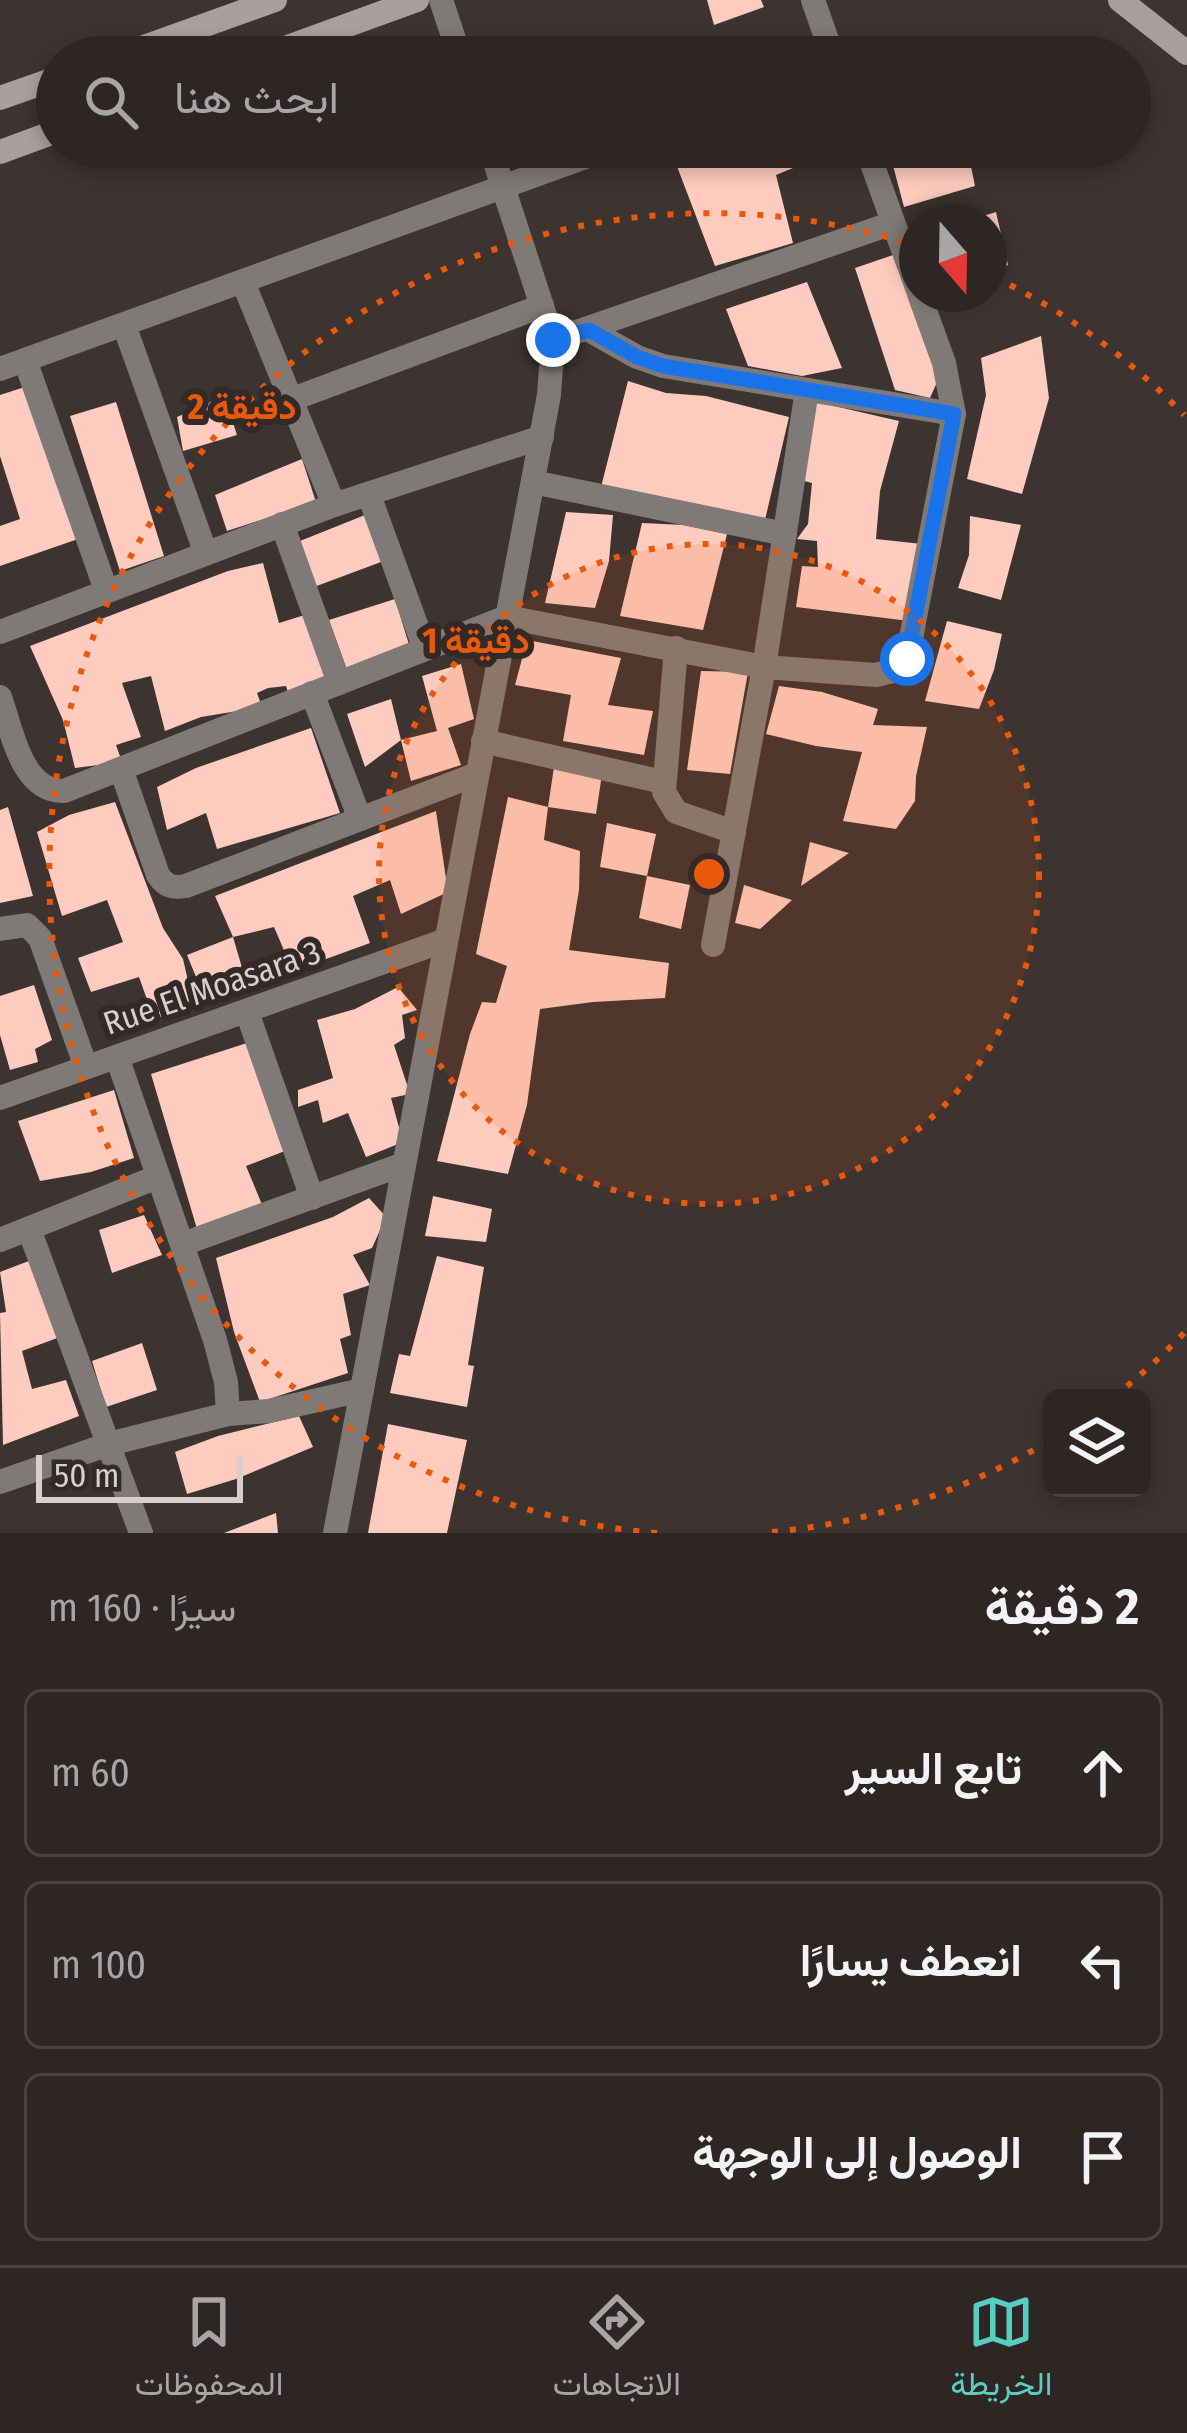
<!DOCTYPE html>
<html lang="ar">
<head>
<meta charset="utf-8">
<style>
	:root { --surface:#2e2624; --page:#362e2c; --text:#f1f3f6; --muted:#a7a5a6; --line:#494341; --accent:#58cec0 }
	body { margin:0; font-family:"Fira Sans Condensed",Vazirmatn,sans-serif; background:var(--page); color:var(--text); direction:rtl }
	.controls { position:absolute; right:36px; bottom:36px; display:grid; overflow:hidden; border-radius:18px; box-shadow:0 6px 18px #0003 }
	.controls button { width:108px; height:108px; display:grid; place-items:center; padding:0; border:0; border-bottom:3px solid var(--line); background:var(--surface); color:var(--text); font:60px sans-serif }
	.compass { position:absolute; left:899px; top:204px; width:108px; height:108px; border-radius:50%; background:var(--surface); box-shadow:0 6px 18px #0003; rotate:160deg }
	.scale { position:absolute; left:36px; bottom:30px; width:207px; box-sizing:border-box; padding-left:12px; border:6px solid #d7d0cf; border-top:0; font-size:33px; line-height:42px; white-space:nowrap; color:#d7d0cf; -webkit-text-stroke:9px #332926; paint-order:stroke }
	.stop { position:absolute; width:36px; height:36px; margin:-27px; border:9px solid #1a73e8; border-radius:50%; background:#fff }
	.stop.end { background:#1a73e8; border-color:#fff; box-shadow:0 3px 12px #0008 }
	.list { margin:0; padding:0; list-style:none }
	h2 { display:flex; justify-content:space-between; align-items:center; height:156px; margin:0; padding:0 48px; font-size:51px }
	h2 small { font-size:39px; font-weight:400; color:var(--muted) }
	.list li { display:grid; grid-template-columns:78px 1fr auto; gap:36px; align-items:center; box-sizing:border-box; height:168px; margin:0 24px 24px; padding:0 24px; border:3px solid var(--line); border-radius:18px }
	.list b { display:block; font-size:45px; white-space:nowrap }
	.list em { font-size:39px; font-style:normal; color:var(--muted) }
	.icon { flex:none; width:66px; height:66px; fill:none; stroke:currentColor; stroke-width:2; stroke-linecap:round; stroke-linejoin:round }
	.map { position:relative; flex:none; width:1187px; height:1533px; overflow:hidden; direction:ltr }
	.search { position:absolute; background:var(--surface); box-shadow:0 6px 18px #0003; left:36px; right:36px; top:36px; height:132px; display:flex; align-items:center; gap:30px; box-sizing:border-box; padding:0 42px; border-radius:66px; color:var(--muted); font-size:45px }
	.sheet { height:732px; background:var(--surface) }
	nav { display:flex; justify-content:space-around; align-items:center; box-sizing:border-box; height:168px; border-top:3px solid var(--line); background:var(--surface); font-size:33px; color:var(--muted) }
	nav a { display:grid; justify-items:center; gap:6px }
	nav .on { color:var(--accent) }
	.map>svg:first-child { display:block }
	.building { fill:#fecbbe }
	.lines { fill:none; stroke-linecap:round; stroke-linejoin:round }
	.minor { stroke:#7f7a78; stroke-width:24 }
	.secondary { stroke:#a9a09e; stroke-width:24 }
	.route { stroke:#1a73e8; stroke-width:15 }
	.ring { fill:none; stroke:#e8590c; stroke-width:6; stroke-dasharray:6 12 }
	.labels { text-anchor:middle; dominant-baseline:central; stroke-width:12; stroke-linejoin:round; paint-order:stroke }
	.street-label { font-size:33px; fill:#d7d0cf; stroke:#332926 }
	.centre { fill:#e8590c; stroke:#332926; stroke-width:6 }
	.ring-label { font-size:36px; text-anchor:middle; font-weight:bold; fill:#e8590c; stroke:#332926; stroke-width:12; stroke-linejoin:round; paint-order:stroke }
</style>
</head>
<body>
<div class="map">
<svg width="1187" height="1533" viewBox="0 0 1187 1533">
	<rect width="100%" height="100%" fill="#3d3330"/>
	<g class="building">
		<path d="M707 0H761L764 7 714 25Z"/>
		<path d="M811 147 815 159 776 175 793 243 715 266 670 148Z"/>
		<path d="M925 147H967L975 186 904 207 891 158Z"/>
		<path d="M996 212 1008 265 989 272V222L967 221Z"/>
		<path d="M896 254 938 380 930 398 895 390 855 268Z"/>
		<path d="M807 282 842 368 802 376 748 366 726 309Z"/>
		<path d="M1041 336 1049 398 1022 494 967 479 986 395 981 358Z"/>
		<path d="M628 381 666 393 706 396 789 417 765 520 601 487Z"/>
		<path d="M31 385 81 538 0 566V526L20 519 0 456V395Z"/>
		<path d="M224 396 237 435 183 451 177 417Z"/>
		<path d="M116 402 164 556 120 571 70 416Z"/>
		<path d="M817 402 899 421 880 491 876 539 922 544 909 621 796 607 802 566 818 567 817 541 797 539 808 524 812 483 797 479Z"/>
		<path d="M302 459 316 502 227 531 215 495Z"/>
		<path d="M566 512 613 515 609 561 595 608 545 603Z"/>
		<path d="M365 515 381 562 314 587 300 541Z"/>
		<path d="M970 516 1021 525 1001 600 958 588 969 555Z"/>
		<path d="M642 523 684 525 727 534 703 630 620 616Z"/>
		<path d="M263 563 279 623 308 614 328 680 290 698 286 686 268 688 257 693 262 707 201 717 165 731 151 676 122 683 141 737 116 745 122 762 75 768 63 720 30 646 228 571Z"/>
		<path d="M395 599 411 651 347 670 329 620Z"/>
		<path d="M947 621 1002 634 994 670 979 709 925 701Z"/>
		<path d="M527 640 621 658 608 705 653 711 644 755 563 741 571 695 515 685Z"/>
		<path d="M461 664 474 719 448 728 461 765 411 781 401 740 365 767 347 714 391 699 401 740 437 731 422 676Z"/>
		<path d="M701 671 748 672 730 774 687 770Z"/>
		<path d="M779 686 822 692 878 709 873 725 927 727 916 776 915 801 896 829 843 821 862 752 816 746 766 734Z"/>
		<path d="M311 728 340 813 217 849 206 813 167 830 157 787 196 768Z"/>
		<path d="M554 767 602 774 596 814 548 807Z"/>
		<path d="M508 797 548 807 544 840 580 851 579 890 569 950 669 963 665 998 593 1002 540 1009 527 1105 508 1174 437 1161 470 1034 482 1002 496 1003 507 966 476 954Z"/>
		<path d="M115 802 163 928 183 959 194 1007 154 1019 139 977 91 992 78 958 123 942 107 900 62 916 37 832 69 815Z"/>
		<path d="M8 807 33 896 0 903V810Z"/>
		<path d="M436 811 448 892 401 914 390 880 353 896 370 943 293 971 274 927 233 937 215 896Z"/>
		<path d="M607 823 656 834 647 876 600 867Z"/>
		<path d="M810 842 849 853 801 886Z"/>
		<path d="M647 876 690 885 681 929 639 918Z"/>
		<path d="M744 885 792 900 760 929 735 923Z"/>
		<path d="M233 937 248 988 206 1001 187 955Z"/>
		<path d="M34 985 52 1040 35 1049 38 1062 10 1070 0 1035V996Z"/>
		<path d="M398 987 417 1010 402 1015 405 1038 394 1045 410 1094 391 1098 403 1142 366 1157 348 1113 323 1123 318 1100 298 1107V1090L333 1078 317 1020 355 1009Z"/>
		<path d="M247 1043 290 1149 246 1166 263 1207 197 1229 151 1074Z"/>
		<path d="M114 1090 134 1158 91 1172 40 1181 18 1121Z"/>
		<path d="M433 1196 492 1209 486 1242 425 1236Z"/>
		<path d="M369 1198 386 1217 372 1248 353 1255 370 1285 343 1294 351 1335 340 1339 348 1373 260 1402 234 1332 216 1258 333 1217Z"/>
		<path d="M144 1215 162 1255 112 1273 99 1230Z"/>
		<path d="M437 1256 484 1267 468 1365 474 1366 467 1407 390 1393 399 1354 410 1356Z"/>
		<path d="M34 1259 60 1337 22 1351 32 1389 66 1380 79 1416 3 1445 0 1313 6 1312 0 1272Z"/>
		<path d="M142 1343 157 1390 106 1407 92 1361Z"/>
		<path d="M299 1416 313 1447 236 1479 187 1494 175 1452 218 1436Z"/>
		<path d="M388 1424 467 1440 447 1533H368Z"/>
		<path d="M276 1513 278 1533H224Z"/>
	</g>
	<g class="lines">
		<g class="minor">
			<path d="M441 0 460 57"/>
			<path d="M813 0 833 57"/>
			<path d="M866 147 917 288"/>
			<path d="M243 282 334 505"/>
			<path d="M124 325 205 551"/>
			<path d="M589 330 637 357 663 366 954 414"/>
			<path d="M553 340 893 223"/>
			<path d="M25 360 106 590"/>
			<path d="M0 369 613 147"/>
			<path d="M290 400 542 306"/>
			<path d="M533 482 785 534"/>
			<path d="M369 495 425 649"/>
			<path d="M282 524 339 683"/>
			<path d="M0 632 334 505 542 437"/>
			<path d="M676 648 664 792 676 812 734 832"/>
			<path d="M312 693 360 819"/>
			<path d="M0 697C12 730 21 792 64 791L507 617 764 667 876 675 892 671 907 659 954 414 944 363 919 294"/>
			<path d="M483 741 663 782"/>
			<path d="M121 769 158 875C166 887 173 888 186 886L477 774"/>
			<path d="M0 929 27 925 40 938 86 1067"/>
			<path d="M713 945 764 667 807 390"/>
			<path d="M247 1012 312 1198"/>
			<path d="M117 1057 215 1340 226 1382 228 1414"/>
			<path d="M0 1098 446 940"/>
			<path d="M29 1229 141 1533"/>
			<path d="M0 1240 157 1177"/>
			<path d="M183 1244 404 1164"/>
			<path d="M0 1482 109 1444 228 1414 269 1411 362 1390"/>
			<path d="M335 1533 549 395 553 340 490 147"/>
		</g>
		<g class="secondary">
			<path d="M1120 0 1187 53"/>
			<path d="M116 57 275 0"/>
			<path d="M260 57 417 0"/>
			<path d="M0 98 57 78"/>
			<path d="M0 152 57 131"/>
		</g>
	</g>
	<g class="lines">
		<path class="route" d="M553 340 589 330 637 357 663 366 954 414 907 659"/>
	</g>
	<circle cx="709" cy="874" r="330" fill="#e8590c" fill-opacity=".12"/>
	<g class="ring">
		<circle cx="709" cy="874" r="330"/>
		<path d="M1184 1333A661 661 0 0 1 1116 1395M1049 1441A661 661 0 0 1 761 1533M657 1533A661 661 0 1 1 913 245M994 277A661 661 0 0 1 1184 415"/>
	</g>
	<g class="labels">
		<g class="street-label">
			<text transform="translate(212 988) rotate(-19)">Rue El Moasara 3</text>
		</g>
	</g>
	<circle cx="709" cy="874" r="18" class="centre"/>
	<g class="ring-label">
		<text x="242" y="419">2 دقيقة</text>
		<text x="476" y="653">1 دقيقة</text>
	</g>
</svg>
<div class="controls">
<button><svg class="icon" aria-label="layers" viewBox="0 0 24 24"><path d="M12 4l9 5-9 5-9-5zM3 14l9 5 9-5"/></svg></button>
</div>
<svg class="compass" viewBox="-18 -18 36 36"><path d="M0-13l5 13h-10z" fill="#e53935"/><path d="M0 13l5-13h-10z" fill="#a7a5a6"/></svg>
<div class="scale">50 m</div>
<div class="stop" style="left:907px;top:659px"></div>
<div class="stop end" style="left:553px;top:340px"></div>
<div class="search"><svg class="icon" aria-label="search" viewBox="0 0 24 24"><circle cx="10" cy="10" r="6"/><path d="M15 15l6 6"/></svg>ابحث هنا</div>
</div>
<section class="sheet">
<h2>2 دقيقة<small>سيرًا · 160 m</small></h2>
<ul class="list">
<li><svg class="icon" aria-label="ahead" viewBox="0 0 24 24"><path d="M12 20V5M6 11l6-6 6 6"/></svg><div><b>تابع السير</b></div><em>60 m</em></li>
<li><svg class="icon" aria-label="left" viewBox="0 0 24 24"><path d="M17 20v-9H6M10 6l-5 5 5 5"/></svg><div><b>انعطف يسارًا</b></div><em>100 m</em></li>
<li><svg class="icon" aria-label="arrive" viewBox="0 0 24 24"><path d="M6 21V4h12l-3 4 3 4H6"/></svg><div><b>الوصول إلى الوجهة</b></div></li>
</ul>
</section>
<nav>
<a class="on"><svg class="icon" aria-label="map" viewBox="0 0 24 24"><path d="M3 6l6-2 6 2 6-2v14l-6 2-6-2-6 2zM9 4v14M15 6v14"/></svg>الخريطة</a>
<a><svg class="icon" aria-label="directions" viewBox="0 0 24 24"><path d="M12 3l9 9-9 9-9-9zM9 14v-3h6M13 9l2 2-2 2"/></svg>الاتجاهات</a>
<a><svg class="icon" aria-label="saved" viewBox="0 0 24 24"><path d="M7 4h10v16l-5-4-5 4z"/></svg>المحفوظات</a>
</nav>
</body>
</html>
